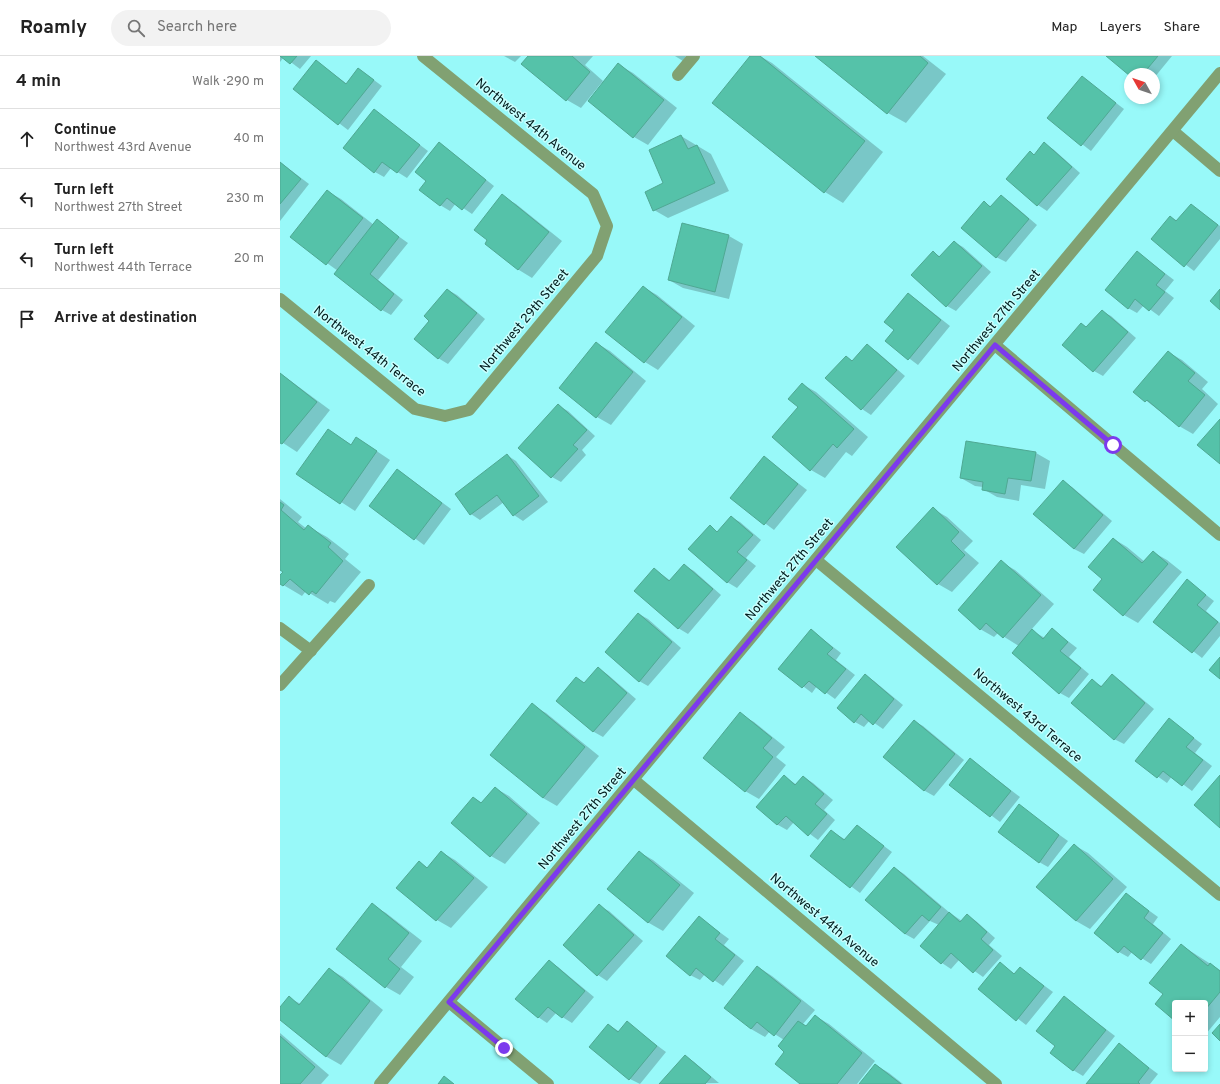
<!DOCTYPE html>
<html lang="en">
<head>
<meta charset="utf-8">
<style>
	:root { --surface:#fff; --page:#f2f2f2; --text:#222; --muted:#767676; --line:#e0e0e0 }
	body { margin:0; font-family:Overpass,sans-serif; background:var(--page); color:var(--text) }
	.controls { position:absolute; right:12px; bottom:12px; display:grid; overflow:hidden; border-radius:4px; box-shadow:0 2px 6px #0003 }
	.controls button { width:36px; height:36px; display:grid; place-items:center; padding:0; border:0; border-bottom:1px solid var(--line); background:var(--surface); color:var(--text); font:20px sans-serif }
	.compass { position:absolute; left:844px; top:12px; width:36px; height:36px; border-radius:50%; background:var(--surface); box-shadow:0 2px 6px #0003; rotate:310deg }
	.stop { position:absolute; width:12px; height:12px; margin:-9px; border:3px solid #7c3aed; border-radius:50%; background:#fff }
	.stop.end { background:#7c3aed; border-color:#fff; box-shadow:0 1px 4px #0008 }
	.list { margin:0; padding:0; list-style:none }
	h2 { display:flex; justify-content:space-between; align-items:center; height:52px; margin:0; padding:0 16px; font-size:17px }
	h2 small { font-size:13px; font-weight:400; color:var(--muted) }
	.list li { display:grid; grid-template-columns:26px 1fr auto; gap:12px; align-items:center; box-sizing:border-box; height:60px; padding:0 16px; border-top:1px solid var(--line) }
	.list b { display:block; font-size:15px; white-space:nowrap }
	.list p { margin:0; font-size:13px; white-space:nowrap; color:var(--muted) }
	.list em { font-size:13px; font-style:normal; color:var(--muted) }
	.icon { flex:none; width:22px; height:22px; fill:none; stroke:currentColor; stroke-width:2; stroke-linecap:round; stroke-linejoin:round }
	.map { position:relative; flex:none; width:940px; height:1028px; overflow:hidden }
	header { display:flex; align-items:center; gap:24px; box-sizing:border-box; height:56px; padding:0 20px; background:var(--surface); border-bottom:1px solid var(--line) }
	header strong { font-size:19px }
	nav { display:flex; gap:22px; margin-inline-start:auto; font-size:14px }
	.search { width:280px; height:36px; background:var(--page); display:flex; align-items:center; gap:10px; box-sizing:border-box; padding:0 14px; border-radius:22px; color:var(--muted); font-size:15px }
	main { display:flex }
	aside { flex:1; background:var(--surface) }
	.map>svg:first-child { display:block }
	.shadow { fill:#0003 }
	.building { fill:#55c2a9; stroke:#4fa893 }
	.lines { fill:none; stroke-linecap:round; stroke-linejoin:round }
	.minor { stroke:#81a172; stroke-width:12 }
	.route { stroke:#7c3aed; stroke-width:5 }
	.labels { text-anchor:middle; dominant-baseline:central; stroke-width:3; stroke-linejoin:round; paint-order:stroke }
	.street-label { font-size:13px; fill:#001b1c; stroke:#c8fffe }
</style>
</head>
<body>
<header>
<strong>Roamly</strong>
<div class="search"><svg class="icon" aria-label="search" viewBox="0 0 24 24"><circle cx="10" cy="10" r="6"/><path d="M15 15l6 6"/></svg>Search here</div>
<nav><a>Map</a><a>Layers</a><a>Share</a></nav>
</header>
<main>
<aside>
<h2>4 min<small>Walk · 290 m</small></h2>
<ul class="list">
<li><svg class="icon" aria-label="ahead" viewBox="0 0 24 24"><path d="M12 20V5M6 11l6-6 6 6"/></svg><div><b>Continue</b><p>Northwest 43rd Avenue</p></div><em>40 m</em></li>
<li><svg class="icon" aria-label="left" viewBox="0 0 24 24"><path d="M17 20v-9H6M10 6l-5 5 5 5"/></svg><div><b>Turn left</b><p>Northwest 27th Street</p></div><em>230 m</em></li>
<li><svg class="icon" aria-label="left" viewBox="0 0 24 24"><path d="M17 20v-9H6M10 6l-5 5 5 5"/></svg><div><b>Turn left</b><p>Northwest 44th Terrace</p></div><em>20 m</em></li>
<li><svg class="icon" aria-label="arrive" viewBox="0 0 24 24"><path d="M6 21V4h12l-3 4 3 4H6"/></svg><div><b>Arrive at destination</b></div></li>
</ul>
</aside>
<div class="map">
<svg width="940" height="1028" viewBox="0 0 940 1028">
	<rect width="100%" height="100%" fill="#98f9f9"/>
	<g class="shadow">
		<path d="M0 0H31L20 13 4 1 0 6Z"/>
		<path d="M224 0H241L235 6Z"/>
		<path d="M249 0H313L305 9 323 25 301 52 287 44Z"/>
		<path d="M395 0H406L403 5Z"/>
		<path d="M471 0H480L492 7 603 96 563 147 545 136Z"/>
		<path d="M537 0H643L666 18 626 67 608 57Z"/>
		<path d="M828 0H892L874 22V18L850 19Z"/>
		<path d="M36 5 67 28 79 13 102 30 68 74 14 33Z"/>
		<path d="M339 9 353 17 397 52 368 89 354 81 309 45Z"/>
		<path d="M802 21 844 53 811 95 768 62Z"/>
		<path d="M94 54 148 95 127 122 111 112 104 121 95 116Z"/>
		<path d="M401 80 431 98 449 135 388 162 374 154Z"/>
		<path d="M160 87 214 130 192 158 176 147 170 155 160 149 148 125Z"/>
		<path d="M764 88 773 93 800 117 767 155 758 149 727 123 750 96 755 99Z"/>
		<path d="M0 106 29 128 0 165Z"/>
		<path d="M47 135 61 143 94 169 97 165 128 187 98 224 123 244 111 259 102 254 58 215 11 181Z"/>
		<path d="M222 140 236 148 282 185 252 222 239 214 206 187 209 184Z"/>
		<path d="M721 140 730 146 757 169 726 206 716 201 704 146 712 151Z"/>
		<path d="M911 149 940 170V183L914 215 872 183 890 161 898 165Z"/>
		<path d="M403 168 449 180 463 188 449 243 403 232 389 224Z"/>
		<path d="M674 186 683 191 711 216 676 255 667 250 653 196 661 201Z"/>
		<path d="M857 196 894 224 885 235 894 242 879 260 864 249 857 257 848 252Z"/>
		<path d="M363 231 377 239 415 270 378 314 365 306 327 275Z"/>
		<path d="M168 234 177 239 205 263 168 308 158 302 151 264Z"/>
		<path d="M628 238 637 244 670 270 638 309 606 285 615 274Z"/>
		<path d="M822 255 831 260 856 282 823 320 814 315 801 268 807 272Z"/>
		<path d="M316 287 330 295 366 325 331 369 317 361Z"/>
		<path d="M587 290 596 295 625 320 591 359 582 353 547 322 566 301 573 305Z"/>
		<path d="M888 296 902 304 928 326 922 333 938 348 913 378 899 370 855 336Z"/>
		<path d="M0 317 50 354 17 396 0 385Z"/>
		<path d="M522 328 536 336 588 381 572 400 566 396 545 422 531 414 519 351Z"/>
		<path d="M279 350 288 355 315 380 302 394 306 399 281 426 272 421Z"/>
		<path d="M48 374 72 389 77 382 110 404 75 455 18 418Z"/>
		<path d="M687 386 756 397 770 405 765 433 741 429 739 445 717 441 703 433V431L695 430 681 422Z"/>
		<path d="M227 399 236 405 268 446 243 465 234 459 224 446 200 464 191 458 176 439Z"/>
		<path d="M484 401 527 434 494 474 451 442Z"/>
		<path d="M118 414 171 453 144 489 91 450Z"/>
		<path d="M783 425 792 431 832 465 804 498 794 493Z"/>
		<path d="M0 443 22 461 18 466 27 473 29 471 47 481 69 498 65 503 81 516 55 547 50 545 48 548 26 535 22 540 0 527V521L4 516 0 513Z"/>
		<path d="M653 453 667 461 693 485 684 494 699 507 672 536 658 528 618 491Z"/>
		<path d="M451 461 460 466 481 484 466 502 476 510 457 532 447 526 430 471 438 476Z"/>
		<path d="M834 483 847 491 865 506 873 496 887 504 902 516 858 567 844 559 815 534 824 523Z"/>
		<path d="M721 506 735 514 774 548 751 574 765 582 772 573 797 592 789 601 809 618 789 642 780 637 739 590 718 577 714 581 700 573Z"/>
		<path d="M404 509 414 515 441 539 408 578 398 572 374 513 391 525Z"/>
		<path d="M907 524 934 545 926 555 940 567V580L922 602 874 565Z"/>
		<path d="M359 558 368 563 401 592 368 630 359 625Z"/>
		<path d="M531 574 561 597 556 604 575 619 555 643 537 630 532 637 499 612Z"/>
		<path d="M318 612 327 618 356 643 323 681 314 676 278 644 297 622 305 627Z"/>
		<path d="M585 619 594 625 623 649 603 673 590 664 584 671 575 666Z"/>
		<path d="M832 620 841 625 874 653 844 688 834 683 812 625 822 630Z"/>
		<path d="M252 649 266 657 319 700 277 750 263 742Z"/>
		<path d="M460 658 474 666 505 691 496 701 506 709 479 743 465 735Z"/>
		<path d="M890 664 922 688 915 697 932 710 912 735 892 720 887 727 856 705Z"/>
		<path d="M634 665 643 670 684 704 654 740 645 735 604 701Z"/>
		<path d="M690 703 740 741 720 766 670 728Z"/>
		<path d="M504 720 517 729 524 721 533 727 553 744 544 754 555 764 538 784 514 766 507 774 498 769 478 751Z"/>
		<path d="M215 732 229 740 260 767 225 808 211 800 172 767 194 742 202 747Z"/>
		<path d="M739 750 788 785 768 811 759 806Z"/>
		<path d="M577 770 612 796 580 837 531 800 551 775 566 784Z"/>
		<path d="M794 789 808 797 847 831 810 873 796 865 757 831Z"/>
		<path d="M161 796 175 804 208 831 171 872 157 864 139 806 148 812Z"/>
		<path d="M359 796 373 804 414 837 383 875 369 867 328 833Z"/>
		<path d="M615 812 624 818 670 857 682 865 687 859 696 865 715 882 709 889 722 900 703 921 679 904 671 913 662 907 642 889 659 869 650 865 634 883 625 878Z"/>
		<path d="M846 838 878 861 873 868 891 883 871 908 852 896 848 901 839 896Z"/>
		<path d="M92 849 106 857 142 885 121 911 134 921 120 939 106 931 58 893Z"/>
		<path d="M319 850 329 855 363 885 327 925 318 919 284 889Z"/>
		<path d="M419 861 449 883 444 889 464 905 443 930 425 918 420 924 410 919Z"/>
		<path d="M901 889 940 914V961L925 979V947H895V964L885 938Z"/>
		<path d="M269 905 278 911 314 941 292 967 276 957 267 967 258 961Z"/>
		<path d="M720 908 735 918 740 912 773 936 746 969 699 933Z"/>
		<path d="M478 911 492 920 535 954 523 968 527 971 535 960 549 968 595 1005 577 1028H522L506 995 504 984 490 975 485 981 471 973Z"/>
		<path d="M49 913 63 921 103 954 61 1009 47 1001 0 962V953L9 942 21 948Z"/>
		<path d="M785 942 835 980 803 1020 793 1014 776 990Z"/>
		<path d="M347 967 386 996 360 1028 350 1023 311 991 329 969 340 976Z"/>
		<path d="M0 977 49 1019 41 1028H0Z"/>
		<path d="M839 989 878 1018 870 1028H808Z"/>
		<path d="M405 1000 414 1006 439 1027 381 1028Z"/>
		<path d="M596 1009 609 1017 623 1028H580Z"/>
	</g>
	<g class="building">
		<path d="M0 0H17L10 8Z"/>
		<path d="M248 0H292L310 16 286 45 241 8Z"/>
		<path d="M470 0H480L585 85 544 137 432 47Z"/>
		<path d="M535 0H640L648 7 607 58Z"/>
		<path d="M826 0H878L863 18H850V20Z"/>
		<path d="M36 4 66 28 78 12 94 24 58 69 13 33Z"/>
		<path d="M338 7 384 44 353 82 308 45Z"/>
		<path d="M802 20 836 47 801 90 767 62Z"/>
		<path d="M94 53 140 89 117 117 102 106 94 117 63 92Z"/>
		<path d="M401 79 408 93 417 89 435 127 373 155 365 136 383 127 369 94Z"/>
		<path d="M159 86 206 124 182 154 167 142 160 150 139 134 146 125 135 116Z"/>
		<path d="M764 86 792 111 757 150 726 123 750 95 754 99Z"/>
		<path d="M0 106 21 123 0 148Z"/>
		<path d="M47 134 83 162 46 209 10 181Z"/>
		<path d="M222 138 269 176 238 214 205 188 207 184 194 174Z"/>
		<path d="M721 139 749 163 716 202 681 172 704 145 710 151Z"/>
		<path d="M911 148 938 169 904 211 871 183 890 160 896 165Z"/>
		<path d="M97 163 119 181 90 218 114 238 101 255 54 218Z"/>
		<path d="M402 167 449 179 435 236 388 224Z"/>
		<path d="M674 185 702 210 666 251 631 219 653 195 659 201Z"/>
		<path d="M857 195 885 218 876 229 885 236 869 255 855 243 848 253 825 234Z"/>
		<path d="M363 230 402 261 364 307 325 276Z"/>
		<path d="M167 233 197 257 158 303 134 283 149 265 144 260Z"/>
		<path d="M940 233V254L930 245Z"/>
		<path d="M628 237 661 264 628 304 605 285 614 274 604 266Z"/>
		<path d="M822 254 848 276 813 316 782 289 801 267 806 271Z"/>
		<path d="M316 286 353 316 316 362 279 332Z"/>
		<path d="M587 288 617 314 581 354 545 322 566 300 572 305Z"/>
		<path d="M888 295 915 317 908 325 925 339 899 371 867 344 865 346 853 336Z"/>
		<path d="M0 317 37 346 2 388 0 387Z"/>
		<path d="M522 327 574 373 557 392 553 388 530 415 492 381 518 351 508 343Z"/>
		<path d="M278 348 307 374 293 389 298 393 271 422 238 392Z"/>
		<path d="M940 363V408L917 389Z"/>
		<path d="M48 373 71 389 76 381 97 395 60 448 16 418Z"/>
		<path d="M686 385 756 396 751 425 728 422 725 438 702 434 703 426 680 422Z"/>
		<path d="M227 398 259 440 233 460 217 439 190 459 175 438Z"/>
		<path d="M484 400 518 428 484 469 450 442Z"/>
		<path d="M117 413 162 447 134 484 89 450Z"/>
		<path d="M783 424 823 459 794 493 753 458Z"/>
		<path d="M0 446 4 449 1 454 24 474 28 469 51 487 48 491 63 505 36 538 32 535 29 539 10 523 3 530 0 528V519L3 516 0 514Z"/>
		<path d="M653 451 679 476 671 485 685 499 657 529 616 491Z"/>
		<path d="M451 460 473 479 457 496 467 504 447 527 408 493 430 469 437 476Z"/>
		<path d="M833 482 862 507 873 495 888 508 843 560 813 534 822 523 808 511Z"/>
		<path d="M721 504 761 539 723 582 706 567 700 574 678 554Z"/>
		<path d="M404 508 433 533 398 573 354 535 374 512 389 525Z"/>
		<path d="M907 523 926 539 917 549 938 566 912 597 873 566Z"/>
		<path d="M358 557 392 586 359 626 325 596Z"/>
		<path d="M772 572 788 586 780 595 801 612 779 638 732 597 752 573 763 583Z"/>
		<path d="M531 573 553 592 547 598 566 613 545 638 529 625 522 632 498 613Z"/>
		<path d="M940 601V623L929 614Z"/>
		<path d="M318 611 347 637 313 676 276 645 296 621 304 627Z"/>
		<path d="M585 618 614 643 593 669 581 658 574 667 557 652Z"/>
		<path d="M832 618 865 647 834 684 791 647 812 623 821 631Z"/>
		<path d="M252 647 305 691 263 742 210 699Z"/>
		<path d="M460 656 492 682 483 692 493 701 465 736 423 702Z"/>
		<path d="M889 662 914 682 906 691 923 704 902 730 883 715 877 722 855 705Z"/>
		<path d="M634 664 675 698 644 735 603 701Z"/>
		<path d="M690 702 731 735 710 761 669 729Z"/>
		<path d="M504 719 515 729 523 720 544 738 535 748 547 758 528 780 506 760 497 769 476 751Z"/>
		<path d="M940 719V772L914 749Z"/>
		<path d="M215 731 247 758 210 801 171 767 193 741 201 747Z"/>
		<path d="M739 748 779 779 759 807 718 776Z"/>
		<path d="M577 769 604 790 570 832 530 800 551 774 564 784Z"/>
		<path d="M794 788 833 823 796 865 756 831Z"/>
		<path d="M161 795 194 822 156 865 116 832 139 805 147 812Z"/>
		<path d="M359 795 400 829 368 867 327 833Z"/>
		<path d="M614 811 661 851 649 865 642 859 625 878 585 844Z"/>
		<path d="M846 837 869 855 864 862 883 877 861 904 844 890 838 897 814 877Z"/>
		<path d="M92 847 129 877 108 903 120 913 105 932 56 893Z"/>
		<path d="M319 848 354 879 317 920 283 889Z"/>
		<path d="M669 856 680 866 687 858 707 876 701 883 713 894 693 917 671 897 661 908 640 890Z"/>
		<path d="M419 860 440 877 435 883 455 899 433 926 416 912 410 920 386 900Z"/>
		<path d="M901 888 928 910 930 907 940 915V936L925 954V947H895V965L875 948 883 938 869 927Z"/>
		<path d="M269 904 305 935 282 962 268 951 258 962 235 943Z"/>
		<path d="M720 906 734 918 740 911 764 930 736 965 698 933Z"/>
		<path d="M477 910 521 945 494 980 477 966 471 973 444 952Z"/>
		<path d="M49 912 90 945 46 1001 0 964V951L9 940 19 949Z"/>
		<path d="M784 940 826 974 793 1015 770 997 775 990 756 975Z"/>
		<path d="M535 959 582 997 557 1028H520L495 1008 504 996 498 990 518 965 526 970Z"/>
		<path d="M347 965 377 990 349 1024 309 991 328 968 338 976Z"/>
		<path d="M940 968V985L932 977Z"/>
		<path d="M0 980 35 1011 20 1028H0Z"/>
		<path d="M839 987 869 1012 858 1026 860 1028H806Z"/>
		<path d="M405 999 431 1021 425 1028H379Z"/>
		<path d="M595 1008 621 1028H579Z"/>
		<path d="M164 1020 174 1028H158Z"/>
	</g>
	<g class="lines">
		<g class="minor">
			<path d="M398 19 414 0"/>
			<path d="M893 75 940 115"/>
			<path d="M0 243 135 353 165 360 189 354 317 200 327 170 313 138 143 0"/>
			<path d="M715 289 940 479"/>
			<path d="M536 504 940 839"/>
			<path d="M0 572 31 595"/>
			<path d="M0 629 89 529"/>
			<path d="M354 724 716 1028"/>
			<path d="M169 946 268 1028"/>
			<path d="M100 1028 940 17"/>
		</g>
	</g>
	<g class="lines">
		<path class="route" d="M224 992 169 946 715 289 833 389"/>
	</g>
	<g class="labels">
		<g class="street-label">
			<text transform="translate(250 69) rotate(39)">Northwest 44th Avenue</text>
			<text transform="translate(245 265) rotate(-50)">Northwest 29th Street</text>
			<text transform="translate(717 265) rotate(-50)">Northwest 27th Street</text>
			<text transform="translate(89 296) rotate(38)">Northwest 44th Terrace</text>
			<text transform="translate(510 514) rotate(-50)">Northwest 27th Street</text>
			<text transform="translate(747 660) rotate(40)">Northwest 43rd Terrace</text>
			<text transform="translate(303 763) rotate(-50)">Northwest 27th Street</text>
			<text transform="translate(544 865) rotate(40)">Northwest 44th Avenue</text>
		</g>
	</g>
</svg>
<div class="controls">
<button>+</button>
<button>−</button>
</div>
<svg class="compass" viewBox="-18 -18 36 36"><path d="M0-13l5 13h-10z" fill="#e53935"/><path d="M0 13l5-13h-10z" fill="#767676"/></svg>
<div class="stop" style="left:833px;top:389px"></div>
<div class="stop end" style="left:224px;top:992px"></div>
</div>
</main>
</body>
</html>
